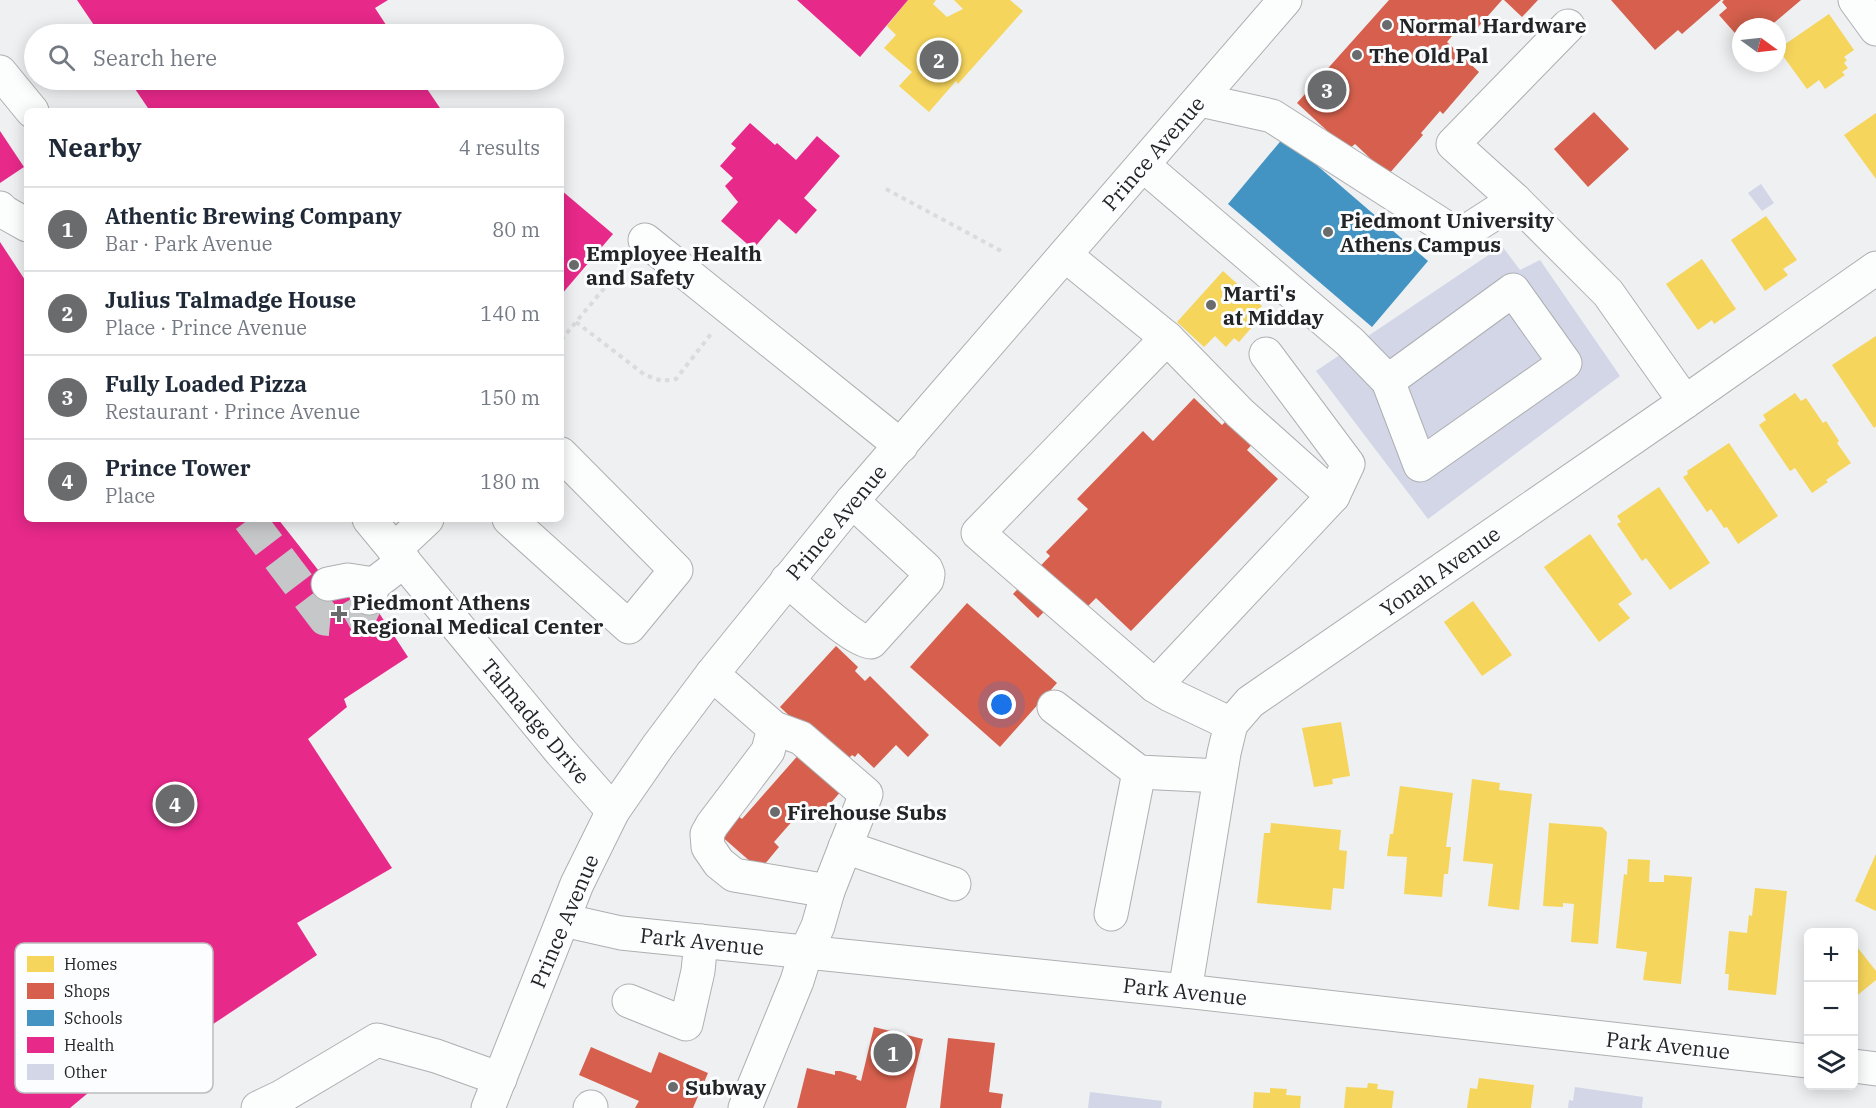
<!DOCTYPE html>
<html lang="en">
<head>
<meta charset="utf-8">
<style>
	:root { --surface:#fff; --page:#f6f6f7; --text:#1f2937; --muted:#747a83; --line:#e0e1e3; --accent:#6a6b6d }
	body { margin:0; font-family:"IBM Plex Serif",serif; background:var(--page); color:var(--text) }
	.controls { position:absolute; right:18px; bottom:18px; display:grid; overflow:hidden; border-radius:9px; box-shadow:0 3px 15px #0003 }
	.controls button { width:54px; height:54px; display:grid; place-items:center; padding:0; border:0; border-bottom:2px solid var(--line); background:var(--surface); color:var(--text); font:30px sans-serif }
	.compass { position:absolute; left:1732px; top:18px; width:54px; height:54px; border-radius:50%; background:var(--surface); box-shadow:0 3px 15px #0003; rotate:105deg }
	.you { position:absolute; left:1002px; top:705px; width:21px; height:21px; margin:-15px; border:4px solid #fff; border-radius:50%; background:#1a73e8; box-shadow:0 0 0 9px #1a73e833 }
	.badge { display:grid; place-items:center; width:39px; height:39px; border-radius:50%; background:var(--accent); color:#fff; font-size:20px; font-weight:700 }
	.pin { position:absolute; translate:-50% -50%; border:3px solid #fff; box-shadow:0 2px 6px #0006 }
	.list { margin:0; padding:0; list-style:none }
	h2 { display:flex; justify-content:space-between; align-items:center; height:78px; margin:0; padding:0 24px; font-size:26px }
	h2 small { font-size:20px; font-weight:400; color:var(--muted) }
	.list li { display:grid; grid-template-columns:39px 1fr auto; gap:18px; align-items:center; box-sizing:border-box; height:84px; padding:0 24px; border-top:2px solid var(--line) }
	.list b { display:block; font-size:22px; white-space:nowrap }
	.list p { margin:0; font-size:20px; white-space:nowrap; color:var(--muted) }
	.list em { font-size:20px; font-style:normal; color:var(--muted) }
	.icon { flex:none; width:33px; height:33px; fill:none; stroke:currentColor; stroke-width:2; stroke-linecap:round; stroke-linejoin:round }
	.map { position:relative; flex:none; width:1876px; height:1108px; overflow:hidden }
	.search { position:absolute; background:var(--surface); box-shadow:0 3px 15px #0003; left:24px; top:24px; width:540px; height:66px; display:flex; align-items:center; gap:15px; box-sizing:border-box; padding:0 21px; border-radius:33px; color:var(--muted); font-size:22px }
	.panel { position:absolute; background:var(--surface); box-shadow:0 3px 15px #0003; left:24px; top:108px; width:540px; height:414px; border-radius:9px }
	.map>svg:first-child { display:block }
	.homes { fill:#f6d55c }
	.shops { fill:#d6604d }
	.schools { fill:#4393c3 }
	.health { fill:#e7298a }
	.building { fill:#d2d6e7 }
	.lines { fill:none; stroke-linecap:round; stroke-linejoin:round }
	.minor-tunnel { stroke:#c5c7c9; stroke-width:33; stroke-dasharray:33 16; stroke-linecap:butt }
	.minor-casing { stroke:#aeafb1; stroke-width:35 }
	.major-casing { stroke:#aeafb1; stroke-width:35 }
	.path { stroke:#dadbdb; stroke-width:4; stroke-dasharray:4.5 4.5; stroke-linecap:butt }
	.minor { stroke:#fcfdfd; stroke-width:33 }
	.major { stroke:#fcfdfd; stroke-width:33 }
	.poi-dot { fill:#6a6b6d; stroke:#fbfdff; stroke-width:2 }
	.labels { text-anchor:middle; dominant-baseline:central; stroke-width:6; stroke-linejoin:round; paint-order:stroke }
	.poi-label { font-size:21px; font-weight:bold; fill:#232425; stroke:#fbfdff; text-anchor:start }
	.street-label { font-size:21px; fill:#232425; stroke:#fbfdff }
	.key { fill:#fbfdff; stroke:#babcbe; stroke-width:1.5 }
	.key-label { font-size:16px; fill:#232425 }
</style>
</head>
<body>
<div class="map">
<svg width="1876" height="1108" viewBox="0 0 1876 1108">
	<rect width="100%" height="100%" fill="#eef0f2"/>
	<g class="homes">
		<path d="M908 0H936L933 4 947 17 963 9 954 0H1010L1023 11 958 84 956 81 929 112 899 86 912 72 884 48 896 35 887 26Z"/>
		<path d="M1829 14 1854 50 1844 57 1847 60 1844 63 1848 68 1842 72 1845 75 1825 89 1819 80 1807 89 1778 49Z"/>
		<path d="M1876 113V179L1844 135Z"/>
		<path d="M1766 216 1797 260 1783 269 1788 275 1765 291 1731 240Z"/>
		<path d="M1702 259 1736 309 1714 324 1712 320 1698 330 1666 284Z"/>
		<path d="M1223 271 1262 306 1254 314 1259 319 1239 342 1234 338 1226 347 1215 336 1204 347 1177 322Z"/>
		<path d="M1876 336V426L1874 428 1832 365Z"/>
		<path d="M1795 393 1801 401 1806 398 1823 423 1826 421 1839 441 1837 443 1851 463 1826 480 1828 482 1812 493 1795 468 1790 471 1759 425 1766 420 1763 415Z"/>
		<path d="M1729 443 1778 516 1738 544 1727 527 1724 528 1711 509 1707 512 1683 477 1688 474 1687 471Z"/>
		<path d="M1659 487 1710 563 1670 590 1646 558 1642 561 1617 524 1621 522 1617 516Z"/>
		<path d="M1590 534 1632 594 1618 604 1630 618 1599 642 1544 567Z"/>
		<path d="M1473 601 1512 655 1482 676 1444 622Z"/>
		<path d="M1341 722 1350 776 1332 779 1333 784 1314 787 1302 728Z"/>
		<path d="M1472 779 1500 783 1499 790 1532 794 1519 910 1488 906 1493 864 1463 861Z"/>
		<path d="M1400 786 1453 793 1446 847H1451L1448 874H1444L1442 897 1404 894 1407 857 1387 856 1390 834H1393Z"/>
		<path d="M1271 823 1341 830 1339 850 1347 851 1344 889 1333 888 1331 910 1257 903 1264 833H1270Z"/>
		<path d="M1549 823 1602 827 1607 832 1598 944 1571 942 1574 904 1563 903V907L1543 906Z"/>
		<path d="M1876 854V911L1855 901Z"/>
		<path d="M1628 859 1650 860 1649 882H1664V875L1692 877 1681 984 1643 980 1647 952 1616 948 1624 874 1627 875Z"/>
		<path d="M1755 888 1787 891 1776 995 1728 990 1729 974H1725L1729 931 1747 933 1749 915 1752 916Z"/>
		<path d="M1854 943 1876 971V980L1854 998Z"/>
		<path d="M1479 1078 1534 1085 1531 1108H1467L1470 1088 1477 1089Z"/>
		<path d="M1368 1083 1378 1084 1377 1089 1394 1091 1392 1108H1344L1346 1087 1367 1088Z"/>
		<path d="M1270 1088 1287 1089 1286 1095 1301 1096 1300 1108H1253L1254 1092 1270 1093Z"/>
	</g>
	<g class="shops">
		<path d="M1389 0H1502L1472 34 1462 24 1447 42 1479 72 1443 114 1440 111 1421 133 1423 135 1388 175 1355 144 1348 150 1297 103Z"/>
		<path d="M1504 0H1538L1522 17Z"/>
		<path d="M1611 0H1721L1682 34 1678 30 1655 50Z"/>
		<path d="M1724 0H1801L1769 27H1741V40L1719 15 1727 8 1722 2Z"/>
		<path d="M1594 112 1629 149 1588 187 1554 149Z"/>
		<path d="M1194 398 1222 425 1231 416 1256 440 1247 450 1278 479 1131 631 1096 598 1085 609 1065 590 1038 618 1013 594 1050 556 1046 552 1088 509 1077 499 1143 431 1153 441Z"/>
		<path d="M967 603 1057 683 1000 747 910 667Z"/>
		<path d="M836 646 858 667 855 671 865 681 870 676 929 735 908 757 896 745 874 768 858 753 855 757 852 755 842 765 780 707Z"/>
		<path d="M801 752 843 789 816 820 803 809 774 842 779 847 760 870 720 835 737 815 742 819Z"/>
		<path d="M874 1027 923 1039 906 1108H797L807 1068 835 1075V1071H840L857 1076 856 1079 861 1081Z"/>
		<path d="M948 1038 995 1043 989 1092 1003 1094 1001 1108H940Z"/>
		<path d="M591 1047 651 1073 659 1052 708 1073 693 1108H635L639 1101 579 1075Z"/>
	</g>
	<path class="schools" d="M1284 137 1428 261 1372 327 1228 204Z"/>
	<g class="health">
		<path d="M77 0H388L375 8 392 34H100Z"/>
		<path d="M797 0H908L860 57Z"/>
		<path d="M129 80H421L442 111H150Z"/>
		<path d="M750 123 775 145 777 143 796 160 817 136 840 156 804 198 817 210 796 234 779 219 753 249 721 221 738 202 725 186 733 178 720 166 736 148 731 144Z"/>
		<path d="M0 131 24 167 0 183Z"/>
		<path d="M561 190 613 234 561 295Z"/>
		<path d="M0 242 27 283V519H278L341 599 362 587 408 657 344 699 347 707 308 739 392 868 297 923 317 955 153 1064 139 1042 122 1052 127 1077 108 1091 100 1083 70 1108H0Z"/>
	</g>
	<g class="building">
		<path d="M1761 184 1774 203 1762 211 1748 193Z"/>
		<path d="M1502 246 1520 270 1540 260 1620 376 1428 519 1316 371Z"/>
		<path d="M1575 1087 1643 1097 1642 1108H1568L1569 1100 1573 1101Z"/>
		<path d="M1090 1092 1162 1101 1161 1108H1088Z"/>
	</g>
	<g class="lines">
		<path class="minor-tunnel" d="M249 519 325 619 346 621 362 612 369 598"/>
		<g class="minor-casing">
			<g id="minor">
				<path d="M1855 0 1876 29"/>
				<path d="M0 72 32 111"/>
				<path d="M1200 100 1272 116 1459 236 1515 200 1608 293 1685 402"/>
				<path d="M1143 165 1350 342 1388 381 1420 465 1565 363 1513 290 1388 381"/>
				<path d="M1515 200 1453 144 1568 26"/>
				<path d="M0 208 4 212 27 225"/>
				<path d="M645 240 901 446"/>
				<path d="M1065 255 1167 338 1240 413 1333 496 1155 686 1170 695 1231 724"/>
				<path d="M1266 354 1348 464 1333 496"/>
				<path d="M369 519 561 752 613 811"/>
				<path d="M509 519 629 627 676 570 561 454"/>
				<path d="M394 550 427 519"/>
				<path d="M787 580C803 593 854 642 871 642L927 580 928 574 926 569 852 501"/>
				<path d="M328 584 348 580 374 584"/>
				<path d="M369 598 374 584 404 561"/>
				<path d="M712 674 774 728 801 738 866 794 828 891"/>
				<path d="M1155 686 978 533 1167 338"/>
				<path d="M1054 707 1139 772 1220 776"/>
				<path d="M845 847 954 884"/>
				<path d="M1111 914 1139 772"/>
				<path d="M563 920 621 933 1185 991 1808 1061"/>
				<path d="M1185 991 1224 753 1231 724 1250 702 1685 402 1876 268"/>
				<path d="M629 1001 686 1024 698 971 701 941"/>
				<path d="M1854 1066 1876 1069"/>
				<path d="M258 1108 281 1097 377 1040 436 1056 500 1079"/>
				<path d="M590 1108 591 1107"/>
				<path d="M745 1108 797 981 806 952 818 926 828 891 734 875 719 863 708 847 707 834 712 825 768 751 774 728"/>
			</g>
		</g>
		<g class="major-casing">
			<path id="major" d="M488 1108 577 884 613 811 658 746 712 674 852 501 1285 0"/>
		</g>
		<g class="path">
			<path d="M886 189 1005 253"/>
			<path d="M576 322 645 375 662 381 676 379 711 334"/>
			<path d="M561 340 626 262"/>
		</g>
		<use href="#minor" class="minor"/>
		<use href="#major" class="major"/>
	</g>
	<g class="poi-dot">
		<circle cx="1387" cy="25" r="6"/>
		<circle cx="1357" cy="55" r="6"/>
		<circle cx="1328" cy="232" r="6"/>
		<circle cx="574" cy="265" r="6"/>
		<circle cx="1211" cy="305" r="6"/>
		<path d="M336 605h6v6h6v6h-6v6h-6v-6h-6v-6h6z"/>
		<circle cx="775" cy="812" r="6"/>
		<circle cx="673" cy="1087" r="6"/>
	</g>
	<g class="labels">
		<g class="poi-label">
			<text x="1399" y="25">Normal Hardware</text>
			<text x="1369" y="55">The Old Pal</text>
			<text x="1340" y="220">Piedmont University<tspan x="1340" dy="24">Athens Campus</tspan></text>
			<text x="586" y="253">Employee Health<tspan x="586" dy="24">and Safety</tspan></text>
			<text x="1223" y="293">Marti's<tspan x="1223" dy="24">at Midday</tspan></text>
			<text x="352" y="602">Piedmont Athens<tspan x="352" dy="24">Regional Medical Center</tspan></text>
			<text x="787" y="812">Firehouse Subs</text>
			<text x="685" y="1087">Subway</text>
		</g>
		<g class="street-label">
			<text transform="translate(1153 153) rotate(-49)">Prince Avenue</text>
			<text transform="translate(836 522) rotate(-50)">Prince Avenue</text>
			<text transform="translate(1440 571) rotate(-35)">Yonah Avenue</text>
			<text transform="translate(536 721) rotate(50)">Talmadge Drive</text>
			<text transform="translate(564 921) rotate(-67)">Prince Avenue</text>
			<text transform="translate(702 941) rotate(6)">Park Avenue</text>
			<text transform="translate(1185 991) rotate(6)">Park Avenue</text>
			<text transform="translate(1668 1045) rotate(6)">Park Avenue</text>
		</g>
	</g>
	<rect x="15" y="943" width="198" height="150" rx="9" class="key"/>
	<rect x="27" y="956" width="27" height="16" fill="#f6d55c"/>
	<rect x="27" y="983" width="27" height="16" fill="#d6604d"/>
	<rect x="27" y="1010" width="27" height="16" fill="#4393c3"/>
	<rect x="27" y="1037" width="27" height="16" fill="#e7298a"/>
	<rect x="27" y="1064" width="27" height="16" fill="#d2d6e7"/>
	<g class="key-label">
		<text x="64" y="970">Homes</text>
		<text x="64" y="997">Shops</text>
		<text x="64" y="1024">Schools</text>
		<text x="64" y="1051">Health</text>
		<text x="64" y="1078">Other</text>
	</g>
</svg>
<div class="controls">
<button>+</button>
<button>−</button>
<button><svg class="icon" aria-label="layers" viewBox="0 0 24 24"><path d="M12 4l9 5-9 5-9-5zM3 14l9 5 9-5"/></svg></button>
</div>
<svg class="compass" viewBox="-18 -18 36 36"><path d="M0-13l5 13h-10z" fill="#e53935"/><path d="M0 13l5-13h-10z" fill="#747a83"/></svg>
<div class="you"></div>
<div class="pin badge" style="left:893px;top:1053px">1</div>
<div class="pin badge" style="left:939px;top:60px">2</div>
<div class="pin badge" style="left:1327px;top:90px">3</div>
<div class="pin badge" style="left:175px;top:804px">4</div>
<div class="search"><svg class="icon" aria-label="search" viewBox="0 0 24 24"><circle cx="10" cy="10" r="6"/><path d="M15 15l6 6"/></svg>Search here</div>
<section class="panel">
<h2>Nearby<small>4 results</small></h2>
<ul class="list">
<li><span class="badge">1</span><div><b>Athentic Brewing Company</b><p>Bar · Park Avenue</p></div><em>80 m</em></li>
<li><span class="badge">2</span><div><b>Julius Talmadge House</b><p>Place · Prince Avenue</p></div><em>140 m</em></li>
<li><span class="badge">3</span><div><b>Fully Loaded Pizza</b><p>Restaurant · Prince Avenue</p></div><em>150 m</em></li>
<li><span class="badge">4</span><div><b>Prince Tower</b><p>Place</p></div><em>180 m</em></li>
</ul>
</section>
</div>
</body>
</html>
